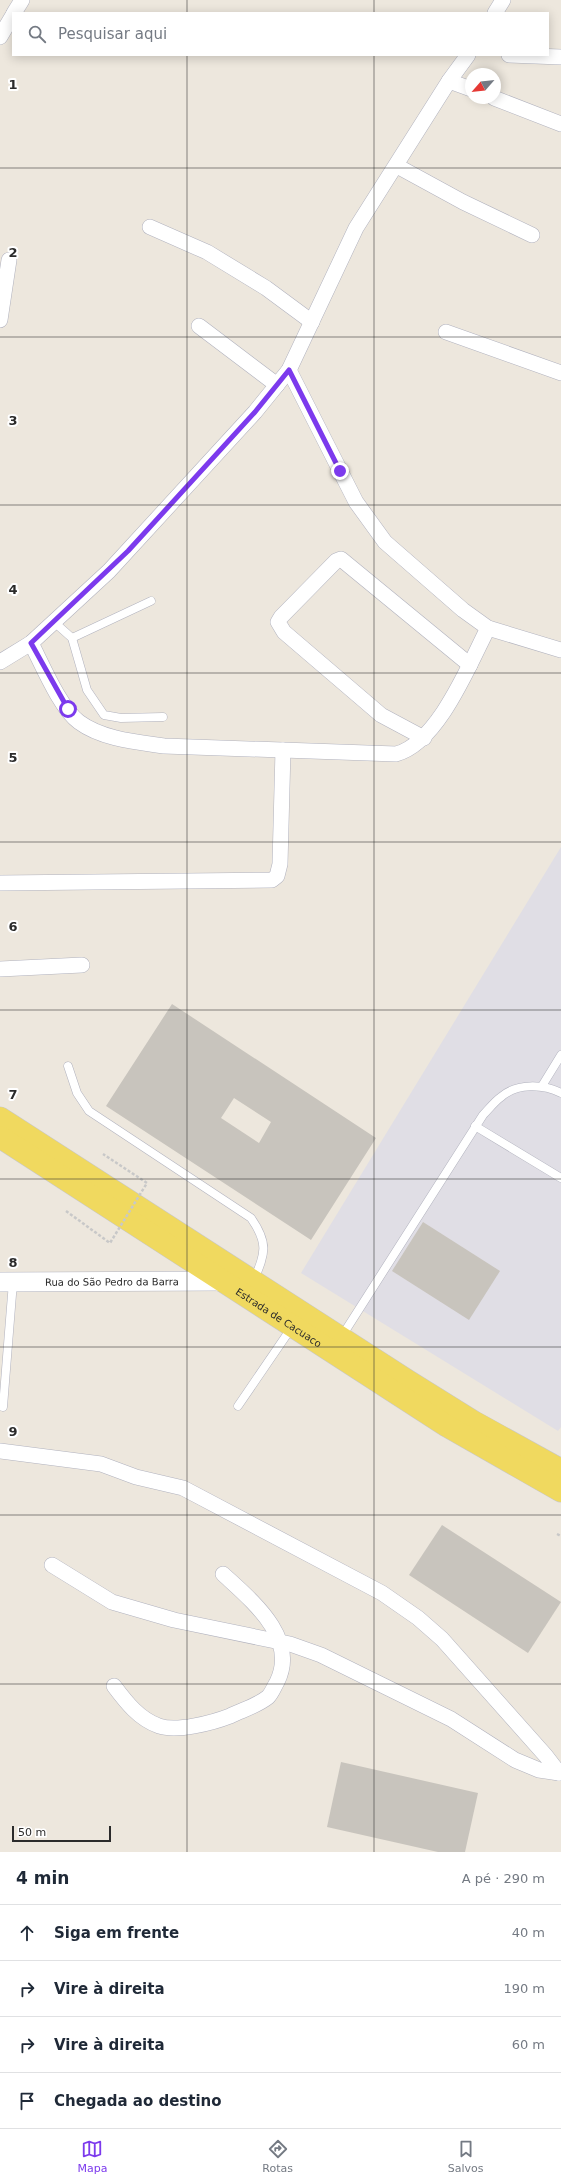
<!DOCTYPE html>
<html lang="pt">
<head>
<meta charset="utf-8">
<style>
	:root { --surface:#fff; --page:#f2f2f3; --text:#1f2937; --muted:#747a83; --line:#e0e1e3; --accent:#7c3aed }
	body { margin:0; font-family:"DejaVu Sans",sans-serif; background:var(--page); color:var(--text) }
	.compass { position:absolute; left:465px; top:68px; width:36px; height:36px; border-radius:50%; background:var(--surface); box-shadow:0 2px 10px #0003; rotate:242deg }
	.scale { position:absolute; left:12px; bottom:10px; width:99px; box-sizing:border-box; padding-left:4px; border:2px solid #2b2b2b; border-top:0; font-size:11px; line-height:14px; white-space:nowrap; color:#2b2b2b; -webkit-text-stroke:3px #fff; paint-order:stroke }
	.stop { position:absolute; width:12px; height:12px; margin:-9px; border:3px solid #7c3aed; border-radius:50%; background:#fff }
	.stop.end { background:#7c3aed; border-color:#fff; box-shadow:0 1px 4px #0008 }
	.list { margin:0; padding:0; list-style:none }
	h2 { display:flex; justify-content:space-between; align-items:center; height:52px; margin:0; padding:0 16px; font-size:17px }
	h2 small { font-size:13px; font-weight:400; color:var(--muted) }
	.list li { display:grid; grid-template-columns:26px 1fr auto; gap:12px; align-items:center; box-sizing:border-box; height:56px; padding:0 16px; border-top:1px solid var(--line) }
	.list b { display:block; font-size:15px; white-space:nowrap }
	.list em { font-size:13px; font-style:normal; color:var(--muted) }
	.icon { flex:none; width:22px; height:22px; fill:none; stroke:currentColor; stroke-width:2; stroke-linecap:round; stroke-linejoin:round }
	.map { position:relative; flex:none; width:561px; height:1852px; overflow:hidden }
	.search { position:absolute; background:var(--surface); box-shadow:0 2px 10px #0003; left:12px; right:12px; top:12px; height:44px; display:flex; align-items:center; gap:10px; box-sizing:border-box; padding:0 14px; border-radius:0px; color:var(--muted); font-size:15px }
	.sheet { height:276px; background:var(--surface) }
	nav { display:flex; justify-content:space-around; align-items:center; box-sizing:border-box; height:56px; border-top:1px solid var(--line); background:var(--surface); font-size:11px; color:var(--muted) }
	nav a { display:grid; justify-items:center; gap:2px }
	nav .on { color:var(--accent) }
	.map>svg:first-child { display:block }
	.industrial { fill:#e0dee5 }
	.building { fill:#c8c4bd; fill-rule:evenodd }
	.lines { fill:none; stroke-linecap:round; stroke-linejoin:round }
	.service-casing { stroke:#b1b2be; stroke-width:9 }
	.minor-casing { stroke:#b1b2be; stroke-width:16 }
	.tertiary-casing { stroke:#b1b2be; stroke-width:20 }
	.primary-casing { stroke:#c8c8c8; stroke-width:23 }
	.path { stroke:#c8c8c8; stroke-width:2.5; stroke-dasharray:3 2; stroke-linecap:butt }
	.service { stroke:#fff; stroke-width:8 }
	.minor { stroke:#fff; stroke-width:15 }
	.tertiary { stroke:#fff; stroke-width:19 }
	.primary { stroke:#f0d95f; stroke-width:22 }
	.path-bridge { stroke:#c8c8c8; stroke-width:2.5; stroke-dasharray:3 2; stroke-linecap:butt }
	.route { stroke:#7c3aed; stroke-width:5 }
	.grid { fill:none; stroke:#2b2b2b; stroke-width:1; stroke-opacity:0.55 }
	.labels { text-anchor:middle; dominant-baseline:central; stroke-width:4; stroke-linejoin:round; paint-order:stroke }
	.street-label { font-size:10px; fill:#2b2b2b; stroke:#fff }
	.grid-label { font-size:13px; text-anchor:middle; font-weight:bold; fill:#2b2b2b; stroke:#fff; stroke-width:4; stroke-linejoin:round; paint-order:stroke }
</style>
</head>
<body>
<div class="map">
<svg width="561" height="1852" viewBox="0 0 561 1852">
	<rect width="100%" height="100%" fill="#ede7dd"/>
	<path class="industrial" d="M561 847V1427L558 1431 301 1273Z"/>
	<g class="building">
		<path d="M172 1004 376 1138 311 1240 106 1106ZM234 1098 271 1122 259 1143 221 1118Z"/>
		<path d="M423 1222 500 1271 469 1320 392 1271Z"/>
		<path d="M442 1525 561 1602 528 1653 409 1575Z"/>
		<path d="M341 1762 478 1793 465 1852H438L327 1827Z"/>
	</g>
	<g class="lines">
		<g class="service-casing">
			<g id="service">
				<path d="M54 622 72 638 87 690 104 715 121 718 163 717"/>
				<path d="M72 638 151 601"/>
				<path d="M68 1066 77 1093 89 1111 251 1218C269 1244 265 1253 254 1280"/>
				<path d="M542 1086 561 1055"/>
				<path d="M475 1126 561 1178"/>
				<path d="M342 1336 483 1115C489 1109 494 1102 501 1097 517 1083 543 1084 561 1093"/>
				<path d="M238 1406 292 1327"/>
				<path d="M3 1407 13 1282"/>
			</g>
		</g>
		<g class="minor-casing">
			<g id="minor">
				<path d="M14 13 22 0"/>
				<path d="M495 13 503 0"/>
				<path d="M0 37 13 15"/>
				<path d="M509 55 561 57"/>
				<path d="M449 81 471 89"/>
				<path d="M494 98 561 124"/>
				<path d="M397 166 463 202 532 235"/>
				<path d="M150 227 207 252 266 288 312 322"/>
				<path d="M0 320 9 260"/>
				<path d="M199 326 277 385"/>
				<path d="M446 332 561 373"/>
				<path d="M289 370 356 502 385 542 463 610 488 628 561 650"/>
				<path d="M31 643C42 664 60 708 79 722 102 739 136 742 164 746L396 754C438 743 469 665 488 628"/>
				<path d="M0 662 31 643 109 571 255 412 289 370 356 228 449 81 468 55"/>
				<path d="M424 738 381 715 284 632 278 622 281 617 336 561 341 559 470 665"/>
				<path d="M0 883 272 880 277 876 280 864 283 750"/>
				<path d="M0 969 82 965"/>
				<path d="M0 1451 101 1464 136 1477 183 1488 382 1593 418 1618 442 1639 546 1756 559 1773"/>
				<path d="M52 1565 112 1602 174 1620 290 1644 321 1655 451 1719 515 1760 539 1770 559 1773"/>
				<path d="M114 1686C126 1702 139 1719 159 1726 177 1732 212 1723 230 1716 242 1710 257 1706 268 1697 272 1693 274 1687 277 1682 299 1638 251 1600 223 1574"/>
			</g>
		</g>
		<g class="tertiary-casing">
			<g id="tertiary">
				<path id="s1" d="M0 1282 223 1281"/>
			</g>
		</g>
		<g class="primary-casing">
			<g id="primary">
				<path d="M0 1118 408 1381 474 1422 561 1470"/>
				<path id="s2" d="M0 1137 447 1426 561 1491"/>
			</g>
		</g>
		<path class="path" d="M557 1534 561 1536"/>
		<use href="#service" class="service"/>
		<use href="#minor" class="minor"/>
		<use href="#tertiary" class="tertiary"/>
		<use href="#primary" class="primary"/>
		<path class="path-bridge" d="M66 1211 110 1243 147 1183 103 1154"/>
	</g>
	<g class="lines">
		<path class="route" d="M68 709 31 643 128 551 255 412 289 370 340 471"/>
	</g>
	<path class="grid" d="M187 0V13M374 0V13M187 55V1852M374 55V1852M0 168H561M0 337H561M0 505H561M0 673H561M0 842H561M0 1010H561M0 1179H561M0 1347H561M0 1515H561M0 1684H561"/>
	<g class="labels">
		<g class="street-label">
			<text stroke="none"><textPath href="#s1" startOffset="112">Rua do São Pedro da Barra</textPath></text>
			<text stroke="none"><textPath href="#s2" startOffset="332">Estrada de Cacuaco</textPath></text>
		</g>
	</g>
	<g class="grid-label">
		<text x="13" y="89">1</text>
		<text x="13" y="257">2</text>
		<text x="13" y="425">3</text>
		<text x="13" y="594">4</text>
		<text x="13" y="762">5</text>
		<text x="13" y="931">6</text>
		<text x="13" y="1099">7</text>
		<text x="13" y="1267">8</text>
		<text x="13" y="1436">9</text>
	</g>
</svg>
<svg class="compass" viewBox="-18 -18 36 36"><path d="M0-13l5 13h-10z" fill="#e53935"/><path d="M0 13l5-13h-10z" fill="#747a83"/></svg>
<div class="scale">50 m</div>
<div class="stop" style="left:68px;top:709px"></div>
<div class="stop end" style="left:340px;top:471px"></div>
<div class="search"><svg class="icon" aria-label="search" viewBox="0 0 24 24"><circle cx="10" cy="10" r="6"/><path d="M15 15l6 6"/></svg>Pesquisar aqui</div>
</div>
<section class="sheet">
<h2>4 min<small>A pé · 290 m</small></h2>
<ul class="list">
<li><svg class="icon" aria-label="ahead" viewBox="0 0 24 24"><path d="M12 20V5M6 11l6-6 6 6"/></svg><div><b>Siga em frente</b></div><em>40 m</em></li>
<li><svg class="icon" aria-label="right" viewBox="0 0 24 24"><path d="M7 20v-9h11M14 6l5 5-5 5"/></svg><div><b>Vire à direita</b></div><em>190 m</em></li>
<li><svg class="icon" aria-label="right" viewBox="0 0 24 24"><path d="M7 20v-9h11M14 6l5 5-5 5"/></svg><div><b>Vire à direita</b></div><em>60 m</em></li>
<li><svg class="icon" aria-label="arrive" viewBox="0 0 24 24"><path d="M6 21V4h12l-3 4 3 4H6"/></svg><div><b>Chegada ao destino</b></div></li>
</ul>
</section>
<nav>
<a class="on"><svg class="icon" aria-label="map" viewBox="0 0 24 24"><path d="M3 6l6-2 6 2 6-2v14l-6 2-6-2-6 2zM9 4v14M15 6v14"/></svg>Mapa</a>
<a><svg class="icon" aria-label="directions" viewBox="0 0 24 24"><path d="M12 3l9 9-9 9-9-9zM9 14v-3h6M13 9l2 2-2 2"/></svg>Rotas</a>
<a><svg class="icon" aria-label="saved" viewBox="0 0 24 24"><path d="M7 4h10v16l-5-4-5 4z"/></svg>Salvos</a>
</nav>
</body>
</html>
